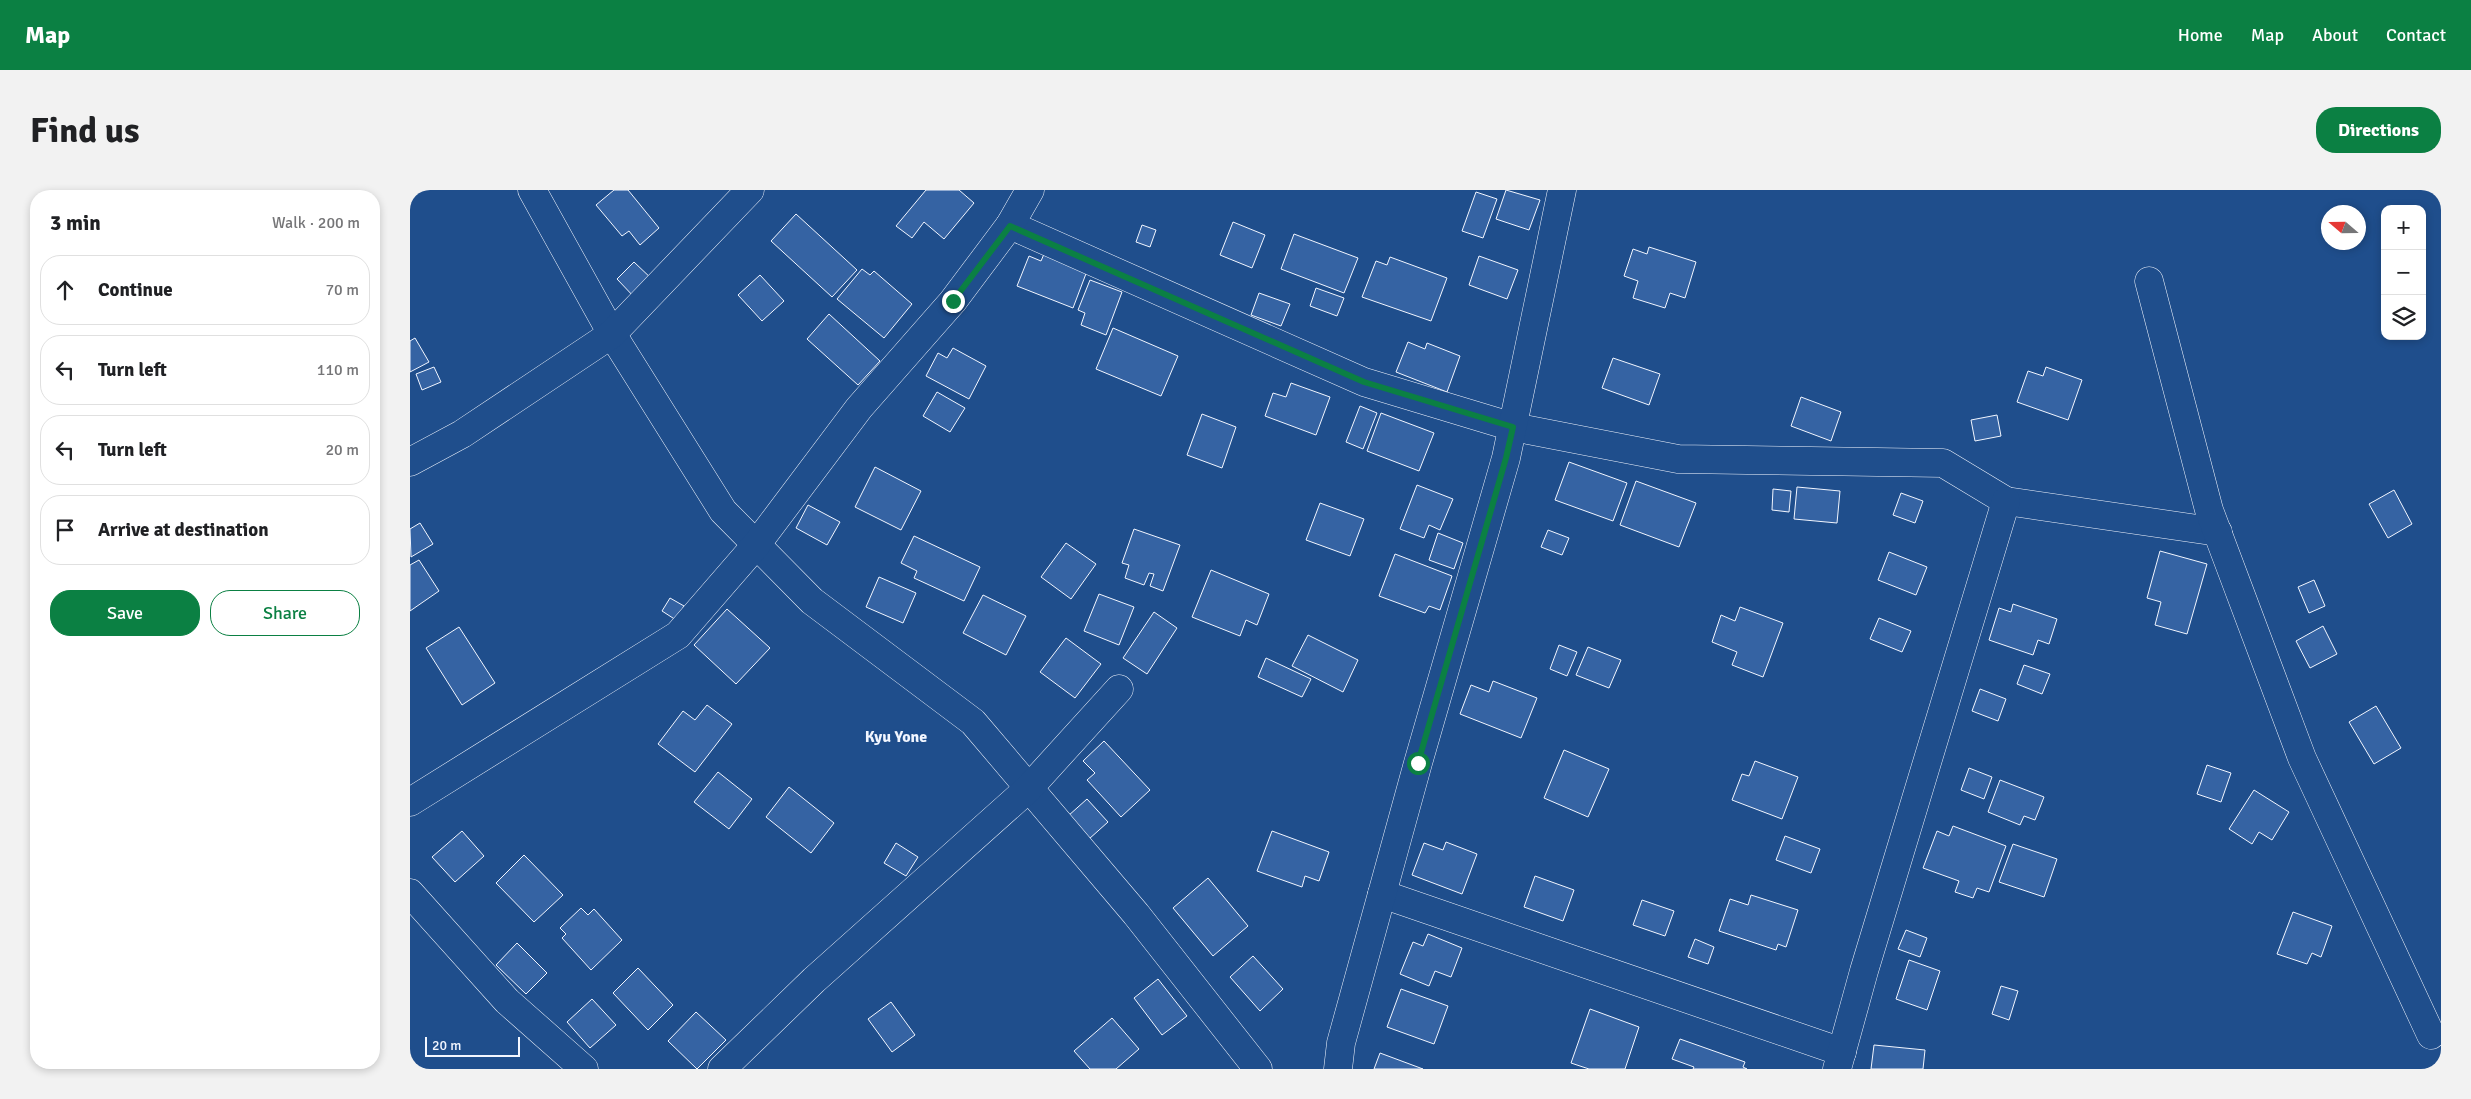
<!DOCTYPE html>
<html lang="en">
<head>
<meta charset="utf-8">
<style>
	:root { --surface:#fff; --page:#f2f2f2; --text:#202124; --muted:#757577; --line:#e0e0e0; --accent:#0b8043 }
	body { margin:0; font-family:Signika,sans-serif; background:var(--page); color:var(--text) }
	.controls { position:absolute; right:15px; top:15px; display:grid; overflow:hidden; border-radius:10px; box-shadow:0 2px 8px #0003 }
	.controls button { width:45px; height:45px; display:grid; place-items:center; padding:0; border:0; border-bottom:1px solid var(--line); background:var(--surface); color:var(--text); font:25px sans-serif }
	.compass { position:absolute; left:1911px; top:15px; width:45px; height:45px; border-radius:50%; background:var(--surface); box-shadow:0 2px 8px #0003; rotate:290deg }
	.scale { position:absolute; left:15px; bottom:12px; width:95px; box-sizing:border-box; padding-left:5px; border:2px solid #f2f6ff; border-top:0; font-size:14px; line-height:18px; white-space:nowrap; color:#f2f6ff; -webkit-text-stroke:4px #1f4e8c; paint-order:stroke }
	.stop { position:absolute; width:15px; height:15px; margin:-11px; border:4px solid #0b8043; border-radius:50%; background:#fff }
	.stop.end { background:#0b8043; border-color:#fff; box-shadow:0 1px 5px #0008 }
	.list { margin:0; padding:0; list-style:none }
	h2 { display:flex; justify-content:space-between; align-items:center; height:65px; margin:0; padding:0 20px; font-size:21px }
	h2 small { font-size:16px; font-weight:400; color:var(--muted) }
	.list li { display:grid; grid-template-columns:32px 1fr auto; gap:15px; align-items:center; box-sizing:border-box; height:70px; margin:0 10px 10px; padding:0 10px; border:1px solid var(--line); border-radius:20px }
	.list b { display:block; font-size:19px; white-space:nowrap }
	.list em { font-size:16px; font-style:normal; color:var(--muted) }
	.actions { display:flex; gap:10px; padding:15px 20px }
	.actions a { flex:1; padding:11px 0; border:1px solid var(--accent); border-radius:20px; text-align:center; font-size:18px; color:var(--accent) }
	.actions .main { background:var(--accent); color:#fff }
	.icon { flex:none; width:28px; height:28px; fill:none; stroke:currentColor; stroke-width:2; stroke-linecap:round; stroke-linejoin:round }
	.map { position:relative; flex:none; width:2031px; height:879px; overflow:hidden; border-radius:20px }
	header { display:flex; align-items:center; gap:30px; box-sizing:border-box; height:70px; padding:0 25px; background:var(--accent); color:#fff }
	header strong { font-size:24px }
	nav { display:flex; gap:28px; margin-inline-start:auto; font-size:18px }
	.intro { display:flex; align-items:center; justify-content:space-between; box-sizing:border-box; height:120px; padding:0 30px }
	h1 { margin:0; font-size:35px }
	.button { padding:12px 22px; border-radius:20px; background:var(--accent); color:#fff; font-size:18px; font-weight:700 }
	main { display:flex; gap:30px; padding:0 30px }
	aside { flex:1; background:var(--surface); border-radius:20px; box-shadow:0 2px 8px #0003 }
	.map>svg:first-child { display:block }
	.building { fill:#3563a3; stroke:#f2f6ff }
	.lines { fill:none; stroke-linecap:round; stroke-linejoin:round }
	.minor-casing { stroke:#f2f6ff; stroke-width:29 }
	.tertiary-casing { stroke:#f2f6ff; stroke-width:29 }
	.minor { stroke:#1f4e8c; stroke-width:28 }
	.tertiary { stroke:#1f4e8c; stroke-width:28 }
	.route { stroke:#0b8043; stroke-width:6 }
	.labels { text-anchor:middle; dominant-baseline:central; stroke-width:4; stroke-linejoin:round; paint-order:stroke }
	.quarter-label { font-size:16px; font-weight:bold; fill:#f2f6ff; stroke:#1f4e8c }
</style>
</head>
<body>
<header>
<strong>Map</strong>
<nav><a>Home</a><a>Map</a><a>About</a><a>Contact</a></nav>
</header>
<div class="intro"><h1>Find us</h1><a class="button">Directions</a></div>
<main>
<aside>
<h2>3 min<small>Walk · 200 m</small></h2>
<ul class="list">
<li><svg class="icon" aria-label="ahead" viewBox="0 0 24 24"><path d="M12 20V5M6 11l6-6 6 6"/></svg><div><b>Continue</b></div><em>70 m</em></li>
<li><svg class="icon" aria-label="left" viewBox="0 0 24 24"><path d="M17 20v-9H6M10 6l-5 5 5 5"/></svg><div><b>Turn left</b></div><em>110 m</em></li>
<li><svg class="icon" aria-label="left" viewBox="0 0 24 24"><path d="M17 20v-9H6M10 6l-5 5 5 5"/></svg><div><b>Turn left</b></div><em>20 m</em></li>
<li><svg class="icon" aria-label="arrive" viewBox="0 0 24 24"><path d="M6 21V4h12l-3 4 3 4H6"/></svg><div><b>Arrive at destination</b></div></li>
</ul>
<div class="actions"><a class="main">Save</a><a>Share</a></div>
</aside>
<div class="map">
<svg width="2031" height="879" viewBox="0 0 2031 879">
	<rect width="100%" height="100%" fill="#1f4e8c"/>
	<g class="building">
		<path d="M204 0H218L249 38 230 55 219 41 212 46 186 15Z"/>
		<path d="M516 0H549L564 13 534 49 514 32 502 48 486 36Z"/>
		<path d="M1096 0 1130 10 1119 40 1086 29Z"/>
		<path d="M1066 2 1087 9 1073 48 1052 41Z"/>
		<path d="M386 24 447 80 422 107 361 51Z"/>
		<path d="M823 32 855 45 842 78 810 65Z"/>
		<path d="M732 35 746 40 740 57 726 52Z"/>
		<path d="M884 44 948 68 934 103 871 79Z"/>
		<path d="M1239 57 1286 72 1275 108 1260 103 1255 118 1223 108 1228 91 1214 86 1223 59 1237 64Z"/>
		<path d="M634 64 677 81 663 118 607 96 619 66 631 71Z"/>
		<path d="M1069 66 1108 80 1097 109 1059 95Z"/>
		<path d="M980 67 1037 88 1021 131 952 107 966 71 977 75Z"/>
		<path d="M224 72 244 91 226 109 207 89Z"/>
		<path d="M452 79 460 85 464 81 502 114 474 148 427 109Z"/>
		<path d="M350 85 374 111 352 131 328 105Z"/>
		<path d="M680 90 712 102 696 145 671 135 675 123 668 120Z"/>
		<path d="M906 98 934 108 927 126 900 116Z"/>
		<path d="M849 103 880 114 871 136 841 125Z"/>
		<path d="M419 124 470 171 448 195 397 149Z"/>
		<path d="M703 138 768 166 751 206 686 179Z"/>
		<path d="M5 148 19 172 0 182V151Z"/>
		<path d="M998 152 1015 159 1017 153 1050 166 1037 202 986 182Z"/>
		<path d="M543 158 576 176 559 209 516 186 528 163 537 168Z"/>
		<path d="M1203 168 1250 184 1239 215 1192 198Z"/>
		<path d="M24 177 31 192 12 200 6 184Z"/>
		<path d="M1636 177 1672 190 1658 230 1607 212 1618 181 1633 186Z"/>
		<path d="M881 193 920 207 906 245 855 226 863 203 876 207Z"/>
		<path d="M527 202 555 218 540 242 513 226Z"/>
		<path d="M1391 207 1431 222 1421 251 1381 236Z"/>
		<path d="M950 216 967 223 953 259 936 252Z"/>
		<path d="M971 223 1024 243 1009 281 957 261Z"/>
		<path d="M792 224 826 237 812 278 777 265Z"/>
		<path d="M1587 225 1591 246 1565 251 1561 230Z"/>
		<path d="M1159 272 1217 293 1203 331 1145 310Z"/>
		<path d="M465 277 511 301 491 340 445 317Z"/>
		<path d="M1226 291 1286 313 1269 357 1210 335Z"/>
		<path d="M1007 295 1043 309 1030 340 1019 335 1014 348 990 339Z"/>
		<path d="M1387 297 1430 301 1427 333 1384 329Z"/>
		<path d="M1363 299 1381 301 1379 322 1362 320Z"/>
		<path d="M1984 300 2002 334 1978 348 1959 314Z"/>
		<path d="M1491 303 1513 311 1505 333 1483 325Z"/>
		<path d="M910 313 954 329 940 366 896 350Z"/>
		<path d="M398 315 430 332 417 355 386 338Z"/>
		<path d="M10 333 23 354 1 367 0 339Z"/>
		<path d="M724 339 770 355 753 401 740 396 744 384 739 383 734 395 715 388 719 375 712 373Z"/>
		<path d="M1138 340 1159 348 1152 365 1131 357Z"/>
		<path d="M1028 343 1053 353 1044 379 1019 370Z"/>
		<path d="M504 346 570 377 554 411 504 388 507 381 491 373Z"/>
		<path d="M656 353 686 374 661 409 631 387Z"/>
		<path d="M1750 361 1797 374 1777 444 1745 435 1751 412 1737 408Z"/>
		<path d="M1479 362 1517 377 1506 405 1468 390Z"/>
		<path d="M985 364 1042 386 1030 420 1019 416 1015 423 969 406Z"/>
		<path d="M9 370 29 401 0 421V375Z"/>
		<path d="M801 380 859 404 847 435 836 430 830 446 782 427Z"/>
		<path d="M469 387 506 403 493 433 456 417Z"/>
		<path d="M1904 390 1915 416 1899 423 1888 397Z"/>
		<path d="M689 404 724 417 709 455 674 441Z"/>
		<path d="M573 405 616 426 596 465 553 443Z"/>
		<path d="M260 408 274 416 266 430 252 421Z"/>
		<path d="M1603 414 1647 429 1639 454 1628 450 1623 465 1579 450 1589 418 1601 422Z"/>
		<path d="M1330 417 1373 433 1353 487 1322 475 1327 462 1302 452 1311 425 1325 431Z"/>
		<path d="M317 419 360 458 326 494 284 455Z"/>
		<path d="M744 422 767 438 737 484 713 468Z"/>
		<path d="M1469 428 1501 441 1492 462 1460 449Z"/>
		<path d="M1913 436 1927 464 1900 478 1886 451Z"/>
		<path d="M49 437 85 493 52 515 16 458Z"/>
		<path d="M898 445 948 470 933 502 882 476Z"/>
		<path d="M656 448 691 474 665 508 630 482Z"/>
		<path d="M1149 455 1167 462 1157 486 1140 479Z"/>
		<path d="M1178 457 1211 470 1199 498 1166 485Z"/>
		<path d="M856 468 901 489 892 507 848 487Z"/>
		<path d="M1614 475 1640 484 1632 504 1607 494Z"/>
		<path d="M1083 491 1127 508 1111 548 1050 524 1061 495 1079 502Z"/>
		<path d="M1570 499 1596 509 1588 531 1562 521Z"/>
		<path d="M297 515 322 534 285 582 248 554 273 521 285 530Z"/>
		<path d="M1966 516 1991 558 1964 574 1939 532Z"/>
		<path d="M694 551 740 600 711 627 677 590 685 583 673 571Z"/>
		<path d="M1154 560 1199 579 1178 627 1134 608Z"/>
		<path d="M1345 571 1388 587 1372 629 1322 610 1332 584 1339 586Z"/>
		<path d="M1797 575 1821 583 1811 612 1787 604Z"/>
		<path d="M1559 578 1582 587 1574 609 1551 600Z"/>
		<path d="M308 582 342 609 319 639 284 612Z"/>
		<path d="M1590 590 1634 607 1625 630 1614 626 1610 635 1578 622Z"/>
		<path d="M379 597 424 633 401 663 356 627Z"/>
		<path d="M1844 600 1879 622 1862 650 1849 642 1842 654 1819 639Z"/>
		<path d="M677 609 698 632 679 649 658 626Z"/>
		<path d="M1543 636 1596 656 1579 702 1567 698 1563 708 1545 702 1549 691 1513 678 1527 641 1539 646Z"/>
		<path d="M52 641 74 666 45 692 22 667Z"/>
		<path d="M862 641 919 662 909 691 895 686 892 697 847 681Z"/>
		<path d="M1375 646 1410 659 1401 683 1366 670Z"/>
		<path d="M1036 652 1067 664 1052 704 1002 685 1014 653 1033 660Z"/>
		<path d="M486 653 508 667 496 686 474 673Z"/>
		<path d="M1603 654 1647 669 1634 707 1589 692Z"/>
		<path d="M114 665 153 705 124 732 86 693Z"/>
		<path d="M1125 686 1164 700 1153 731 1114 717Z"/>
		<path d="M798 688 838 736 803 766 763 718Z"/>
		<path d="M1341 705 1388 720 1376 757 1368 754 1366 760 1309 741 1320 709 1338 715Z"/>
		<path d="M1232 710 1264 721 1255 746 1223 735Z"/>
		<path d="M171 718 178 725 184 719 212 750 181 780 152 748 156 744 150 738Z"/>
		<path d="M1883 722 1922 736 1911 767 1902 763 1897 774 1867 764Z"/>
		<path d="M1496 740 1517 748 1510 767 1488 759Z"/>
		<path d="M1018 744 1052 758 1041 787 1025 781 1019 796 990 784 1003 752 1013 756Z"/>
		<path d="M1285 749 1304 757 1298 774 1278 767Z"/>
		<path d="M107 753 137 783 116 804 86 775Z"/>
		<path d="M843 766 873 799 850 821 820 787Z"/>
		<path d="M1499 770 1530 781 1517 820 1486 809Z"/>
		<path d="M228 778 263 815 238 840 203 803Z"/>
		<path d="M748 789 777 826 752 845 724 808Z"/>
		<path d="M1591 796 1608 801 1599 830 1582 824Z"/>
		<path d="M991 799 1038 816 1024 854 977 837Z"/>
		<path d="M182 809 206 835 180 858 157 832Z"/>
		<path d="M481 812 505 845 482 862 458 829Z"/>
		<path d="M1180 819 1229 837 1215 879H1179L1161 873Z"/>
		<path d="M286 822 316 850 287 879 258 851Z"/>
		<path d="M702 828 729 859 706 879H680L664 861Z"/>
		<path d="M1270 849 1335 872 1333 877 1337 879H1283L1284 877 1262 869Z"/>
		<path d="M1464 855 1515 860 1513 879H1461Z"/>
		<path d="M970 863 1013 879H964Z"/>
	</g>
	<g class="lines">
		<g class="minor-casing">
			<g id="minor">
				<path d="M122 0 202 144 313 321 402 411 563 532 726 724 848 879"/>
				<path d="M600 35 954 192 1103 237 1268 269 1533 273 1596 311 1808 342"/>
				<path d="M1739 91 1799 320 1892 568 2021 845"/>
				<path d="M0 272 52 244 202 144 340 0"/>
				<path d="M0 612 268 445 346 355 449 218 543 111 600 35 620 0"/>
				<path d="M0 703 97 811 174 879"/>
				<path d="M972 704 1432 862"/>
				<path d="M312 879 404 790 619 598 709 499"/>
				<path d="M928 879 931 853 1008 573 1096 268 1152 0"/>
			</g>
		</g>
		<g class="tertiary-casing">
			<path id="tertiary" d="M1427 879 1454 781 1596 311"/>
		</g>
		<use href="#minor" class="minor"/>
		<use href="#tertiary" class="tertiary"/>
	</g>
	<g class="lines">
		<path class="route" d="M543 111 600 36 954 192 1103 237 1096 268 1008 573"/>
	</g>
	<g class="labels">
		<g class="quarter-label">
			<text x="486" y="547">Kyu Yone</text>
		</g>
	</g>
</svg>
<div class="controls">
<button>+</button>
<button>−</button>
<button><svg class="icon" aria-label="layers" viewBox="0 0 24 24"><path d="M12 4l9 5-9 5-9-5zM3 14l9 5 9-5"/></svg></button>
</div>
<svg class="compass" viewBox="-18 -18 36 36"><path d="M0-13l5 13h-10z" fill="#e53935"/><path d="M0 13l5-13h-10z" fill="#757577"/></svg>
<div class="scale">20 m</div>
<div class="stop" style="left:1008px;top:573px"></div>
<div class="stop end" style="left:543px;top:111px"></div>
</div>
</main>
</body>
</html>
